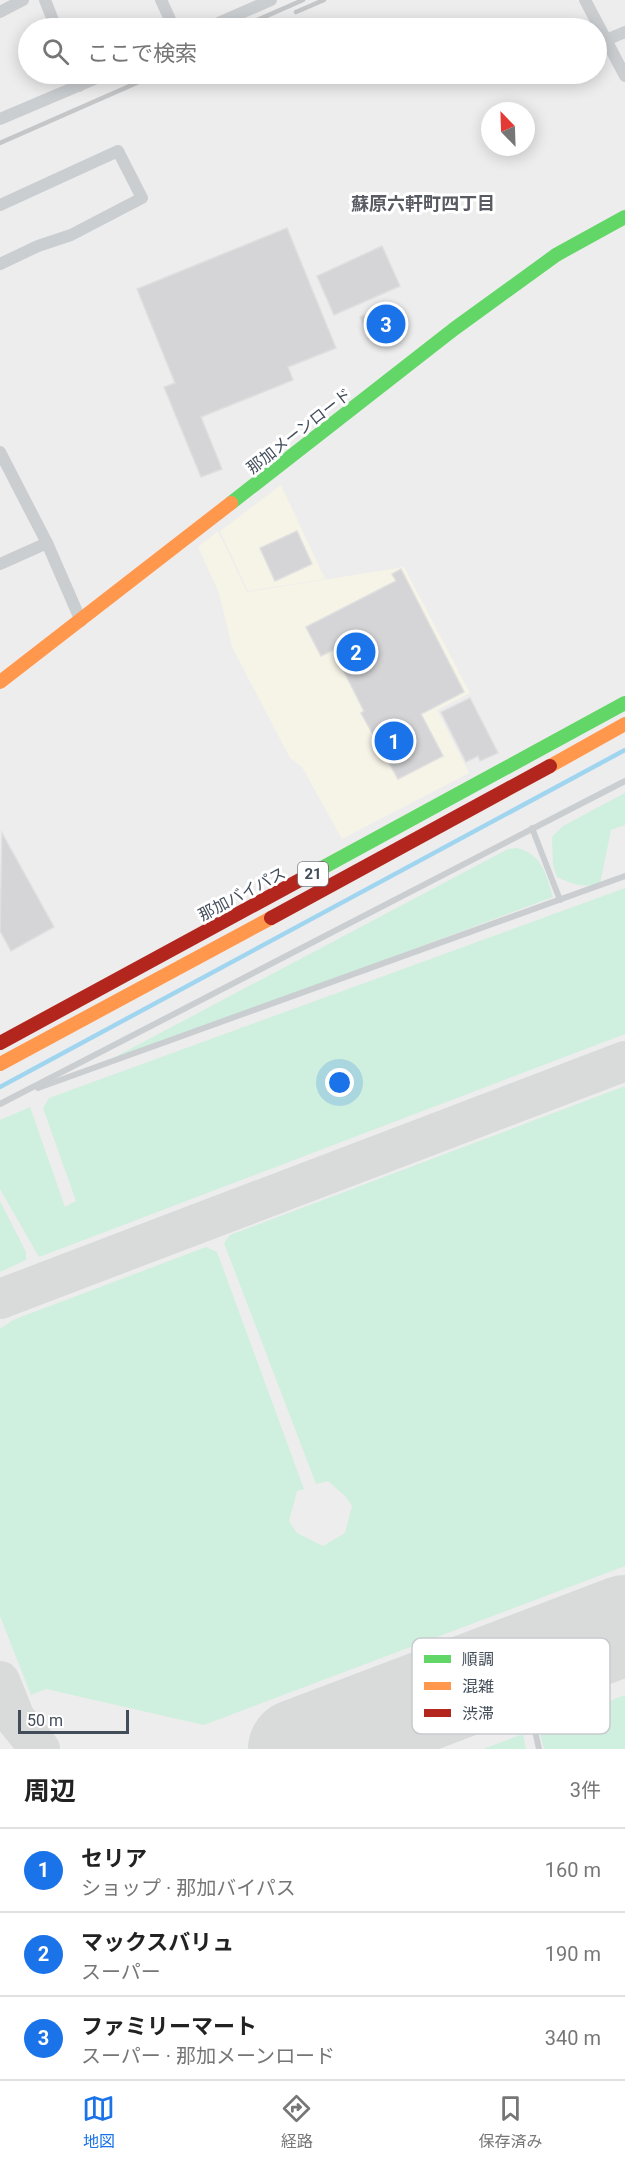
<!DOCTYPE html>
<html lang="ja">
<head>
<meta charset="utf-8">
<style>
	:root { --surface:#fff; --page:#f2f2f2; --text:#222; --muted:#767676; --line:#e0e0e0; --accent:#1a73e8 }
	body { margin:0; font-family:Roboto,"Noto Sans JP",sans-serif; background:var(--page); color:var(--text) }
	.compass { position:absolute; left:481px; top:102px; width:54px; height:54px; border-radius:50%; background:var(--surface); box-shadow:0 3px 15px #0003; rotate:337deg }
	.scale { position:absolute; left:18px; bottom:15px; width:111px; box-sizing:border-box; padding-left:6px; border:3px solid #434d5a; border-top:0; font-size:16px; line-height:21px; white-space:nowrap; color:#434d5a; -webkit-text-stroke:4px #fff; paint-order:stroke }
	.you { position:absolute; left:340px; top:1083px; width:21px; height:21px; margin:-15px; border:4px solid #fff; border-radius:50%; background:#1a73e8; box-shadow:0 0 0 9px #1a73e833 }
	.badge { display:grid; place-items:center; width:39px; height:39px; border-radius:50%; background:var(--accent); color:#fff; font-size:20px; font-weight:700 }
	.pin { position:absolute; translate:-50% -50%; border:3px solid #fff; box-shadow:0 2px 6px #0006 }
	.list { margin:0; padding:0; list-style:none }
	h2 { display:flex; justify-content:space-between; align-items:center; height:78px; margin:0; padding:0 24px; font-size:26px }
	h2 small { font-size:20px; font-weight:400; color:var(--muted) }
	.list li { display:grid; grid-template-columns:39px 1fr auto; gap:18px; align-items:center; box-sizing:border-box; height:84px; padding:0 24px; border-top:2px solid var(--line) }
	.list b { display:block; font-size:22px; white-space:nowrap }
	.list p { margin:0; font-size:20px; white-space:nowrap; color:var(--muted) }
	.list em { font-size:20px; font-style:normal; color:var(--muted) }
	.icon { flex:none; width:33px; height:33px; fill:none; stroke:currentColor; stroke-width:2; stroke-linecap:round; stroke-linejoin:round }
	.map { position:relative; flex:none; width:625px; height:1749px; overflow:hidden }
	.search { position:absolute; background:var(--surface); box-shadow:0 3px 15px #0003; left:18px; right:18px; top:18px; height:66px; display:flex; align-items:center; gap:15px; box-sizing:border-box; padding:0 21px; border-radius:33px; color:var(--muted); font-size:22px }
	.sheet { height:330px; background:var(--surface) }
	nav { display:flex; justify-content:space-around; align-items:center; box-sizing:border-box; height:84px; border-top:2px solid var(--line); background:var(--surface); font-size:16px; color:var(--muted) }
	nav a { display:grid; justify-items:center; gap:3px }
	nav .on { color:var(--accent) }
	.map>svg:first-child { display:block }
	.commercial { fill:#f6f3e7 }
	.green { fill:#cfefdf }
	.lines { fill:none; stroke-linecap:round; stroke-linejoin:round }
	.stream { stroke:#a0d5f0; stroke-width:4.5 }
	.taxiway { stroke:#d9dada; stroke-width:40 }
	.runway { stroke:#d9dada; stroke-width:100 }
	.building { fill:#d5d5d7; stroke:#dfdfe0; stroke-width:1.5 }
	.lane { stroke:#cbced1; stroke-width:6 }
	.street { stroke:#cbced1; stroke-width:12 }
	.fast { stroke:#63d668; stroke-width:14 }
	.slow { stroke:#ff974d; stroke-width:14 }
	.jam { stroke:#b3261e; stroke-width:14 }
	.rail { stroke:#c4c6c8; stroke-width:4.5 }
	.labels { text-anchor:middle; dominant-baseline:central; stroke-width:6; stroke-linejoin:round; paint-order:stroke }
	.shield { fill:#fff; stroke:#7b828c; stroke-width:1.5 }
	.shield-label { font-size:15px; font-weight:bold; fill:#434d5a }
	.street-label { font-size:16px; fill:#434d5a; stroke:#fff }
	.neighbourhood-label { font-size:18px; font-weight:bold; fill:#585b61; stroke:#fff }
	.key { fill:#fff; stroke:#c7cace; stroke-width:1.5 }
	.key-label { font-size:16px; fill:#434d5a }
</style>
</head>
<body>
<div class="map">
<svg width="625" height="1749" viewBox="0 0 625 1749">
	<rect width="100%" height="100%" fill="#eeeded"/>
	<g class="commercial">
		<path d="M281 485 325 579 248 591 220 531Z"/>
		<path d="M218 531 247 592 404 567 470 693 437 710 469 773 342 839 302 767 290 758 232 647 219 593 198 547Z"/>
	</g>
	<g class="green">
		<path d="M625 793V825L611 830 600 884C583 888 572 884 557 877L553 865 552 837 563 826Z"/>
		<path d="M517 848C542 854 546 874 553 897L115 1061 113 1058 508 849Z"/>
		<path d="M625 888V1034L39 1257 0 1189V1120L30 1107 65 1207 76 1201 43 1108 49 1098Z"/>
		<path d="M625 1086V1566L204 1725 46 1689 31 1695 0 1616V1329L13 1320 206 1247 217 1252 304 1489 297 1491 289 1521 297 1533 323 1546 345 1533 352 1506 345 1496 328 1481 316 1484 224 1243 230 1235Z"/>
		<path d="M0 1201 26 1252V1260L0 1272Z"/>
		<path d="M625 1695V1749H544L539 1728Z"/>
		<path d="M523 1734 526 1749H483Z"/>
	</g>
	<g class="lines">
		<path class="stream" d="M0 1087 625 750"/>
		<g class="taxiway">
			<path d="M0 1299 625 1061"/>
			<path d="M0 1681 15 1718 40 1749"/>
		</g>
		<path class="runway" d="M298 1749 625 1625"/>
	</g>
	<g class="building">
		<path d="M287 228 336 348 288 367 293 380 201 417 222 469 201 477 164 387 175 383 137 289Z"/>
		<path d="M382 246 400 286 334 315 317 276Z"/>
		<path d="M390 304 399 325 369 338 360 317Z"/>
		<path d="M297 531 312 564 275 581 260 548Z"/>
		<path d="M401 569 464 692 421 714 443 756 398 779 361 713 364 711 333 650 321 656 306 627 396 581 392 574Z"/>
		<path d="M470 698 498 753 480 761 478 756 466 762 441 712Z"/>
		<path d="M2 833 54 927 11 951 0 931Z"/>
	</g>
	<g class="lines">
		<g class="lane">
			<path d="M532 828 560 900"/>
			<path d="M38 1088 625 876"/>
			<path d="M0 1104 625 781"/>
			<path d="M533 1722 539 1749"/>
		</g>
		<g class="street">
			<path d="M45 0 56 28"/>
			<path d="M161 0 174 28"/>
			<path d="M585 0 625 76"/>
			<path d="M0 12 23 0"/>
			<path d="M207 28 271 0"/>
			<path d="M606 40 625 32"/>
			<path d="M74 74 79 86"/>
			<path d="M0 119 106 74"/>
			<path d="M0 205 118 151 142 198 71 235 38 246 0 264"/>
			<path d="M0 452 47 543 81 621"/>
			<path d="M0 564 47 543"/>
		</g>
		<g class="fast">
			<path d="M231 503 454 329 556 255 625 217"/>
			<path d="M322 868 625 703"/>
		</g>
		<g class="slow">
			<path d="M0 682 231 503"/>
			<path d="M550 766 625 724"/>
			<path d="M0 1064 271 918"/>
		</g>
		<g class="jam">
			<path d="M271 918 550 766"/>
			<path d="M0 1043 322 868"/>
		</g>
		<g class="rail">
			<path d="M296 12 324 0"/>
			<path d="M239 28 303 0"/>
			<path d="M0 143 157 74"/>
		</g>
	</g>
	<g class="labels">
		<rect class="shield" x="298" y="862" width="30" height="24" rx="4.5"/>
		<g class="shield-label">
			<text x="313" y="874">21</text>
		</g>
		<g class="street-label">
			<text transform="translate(299 431) rotate(-38)">那加メーンロード</text>
			<text transform="translate(242 894) rotate(-28)">那加バイパス</text>
		</g>
		<g class="neighbourhood-label">
			<text x="423" y="203">蘇原六軒町四丁目</text>
		</g>
	</g>
	<rect x="412" y="1638" width="198" height="96" rx="9" class="key"/>
	<rect x="424" y="1655" width="27" height="8" fill="#63d668"/>
	<rect x="424" y="1682" width="27" height="8" fill="#ff974d"/>
	<rect x="424" y="1709" width="27" height="8" fill="#b3261e"/>
	<g class="key-label">
		<text x="462" y="1665">順調</text>
		<text x="462" y="1692">混雑</text>
		<text x="462" y="1719">渋滞</text>
	</g>
</svg>
<svg class="compass" viewBox="-18 -18 36 36"><path d="M0-13l5 13h-10z" fill="#e53935"/><path d="M0 13l5-13h-10z" fill="#767676"/></svg>
<div class="scale">50 m</div>
<div class="you"></div>
<div class="pin badge" style="left:394px;top:741px">1</div>
<div class="pin badge" style="left:356px;top:652px">2</div>
<div class="pin badge" style="left:386px;top:324px">3</div>
<div class="search"><svg class="icon" aria-label="search" viewBox="0 0 24 24"><circle cx="10" cy="10" r="6"/><path d="M15 15l6 6"/></svg>ここで検索</div>
</div>
<section class="sheet">
<h2>周辺<small>3件</small></h2>
<ul class="list">
<li><span class="badge">1</span><div><b>セリア</b><p>ショップ · 那加バイパス</p></div><em>160 m</em></li>
<li><span class="badge">2</span><div><b>マックスバリュ</b><p>スーパー</p></div><em>190 m</em></li>
<li><span class="badge">3</span><div><b>ファミリーマート</b><p>スーパー · 那加メーンロード</p></div><em>340 m</em></li>
</ul>
</section>
<nav>
<a class="on"><svg class="icon" aria-label="map" viewBox="0 0 24 24"><path d="M3 6l6-2 6 2 6-2v14l-6 2-6-2-6 2zM9 4v14M15 6v14"/></svg>地図</a>
<a><svg class="icon" aria-label="directions" viewBox="0 0 24 24"><path d="M12 3l9 9-9 9-9-9zM9 14v-3h6M13 9l2 2-2 2"/></svg>経路</a>
<a><svg class="icon" aria-label="saved" viewBox="0 0 24 24"><path d="M7 4h10v16l-5-4-5 4z"/></svg>保存済み</a>
</nav>
</body>
</html>
